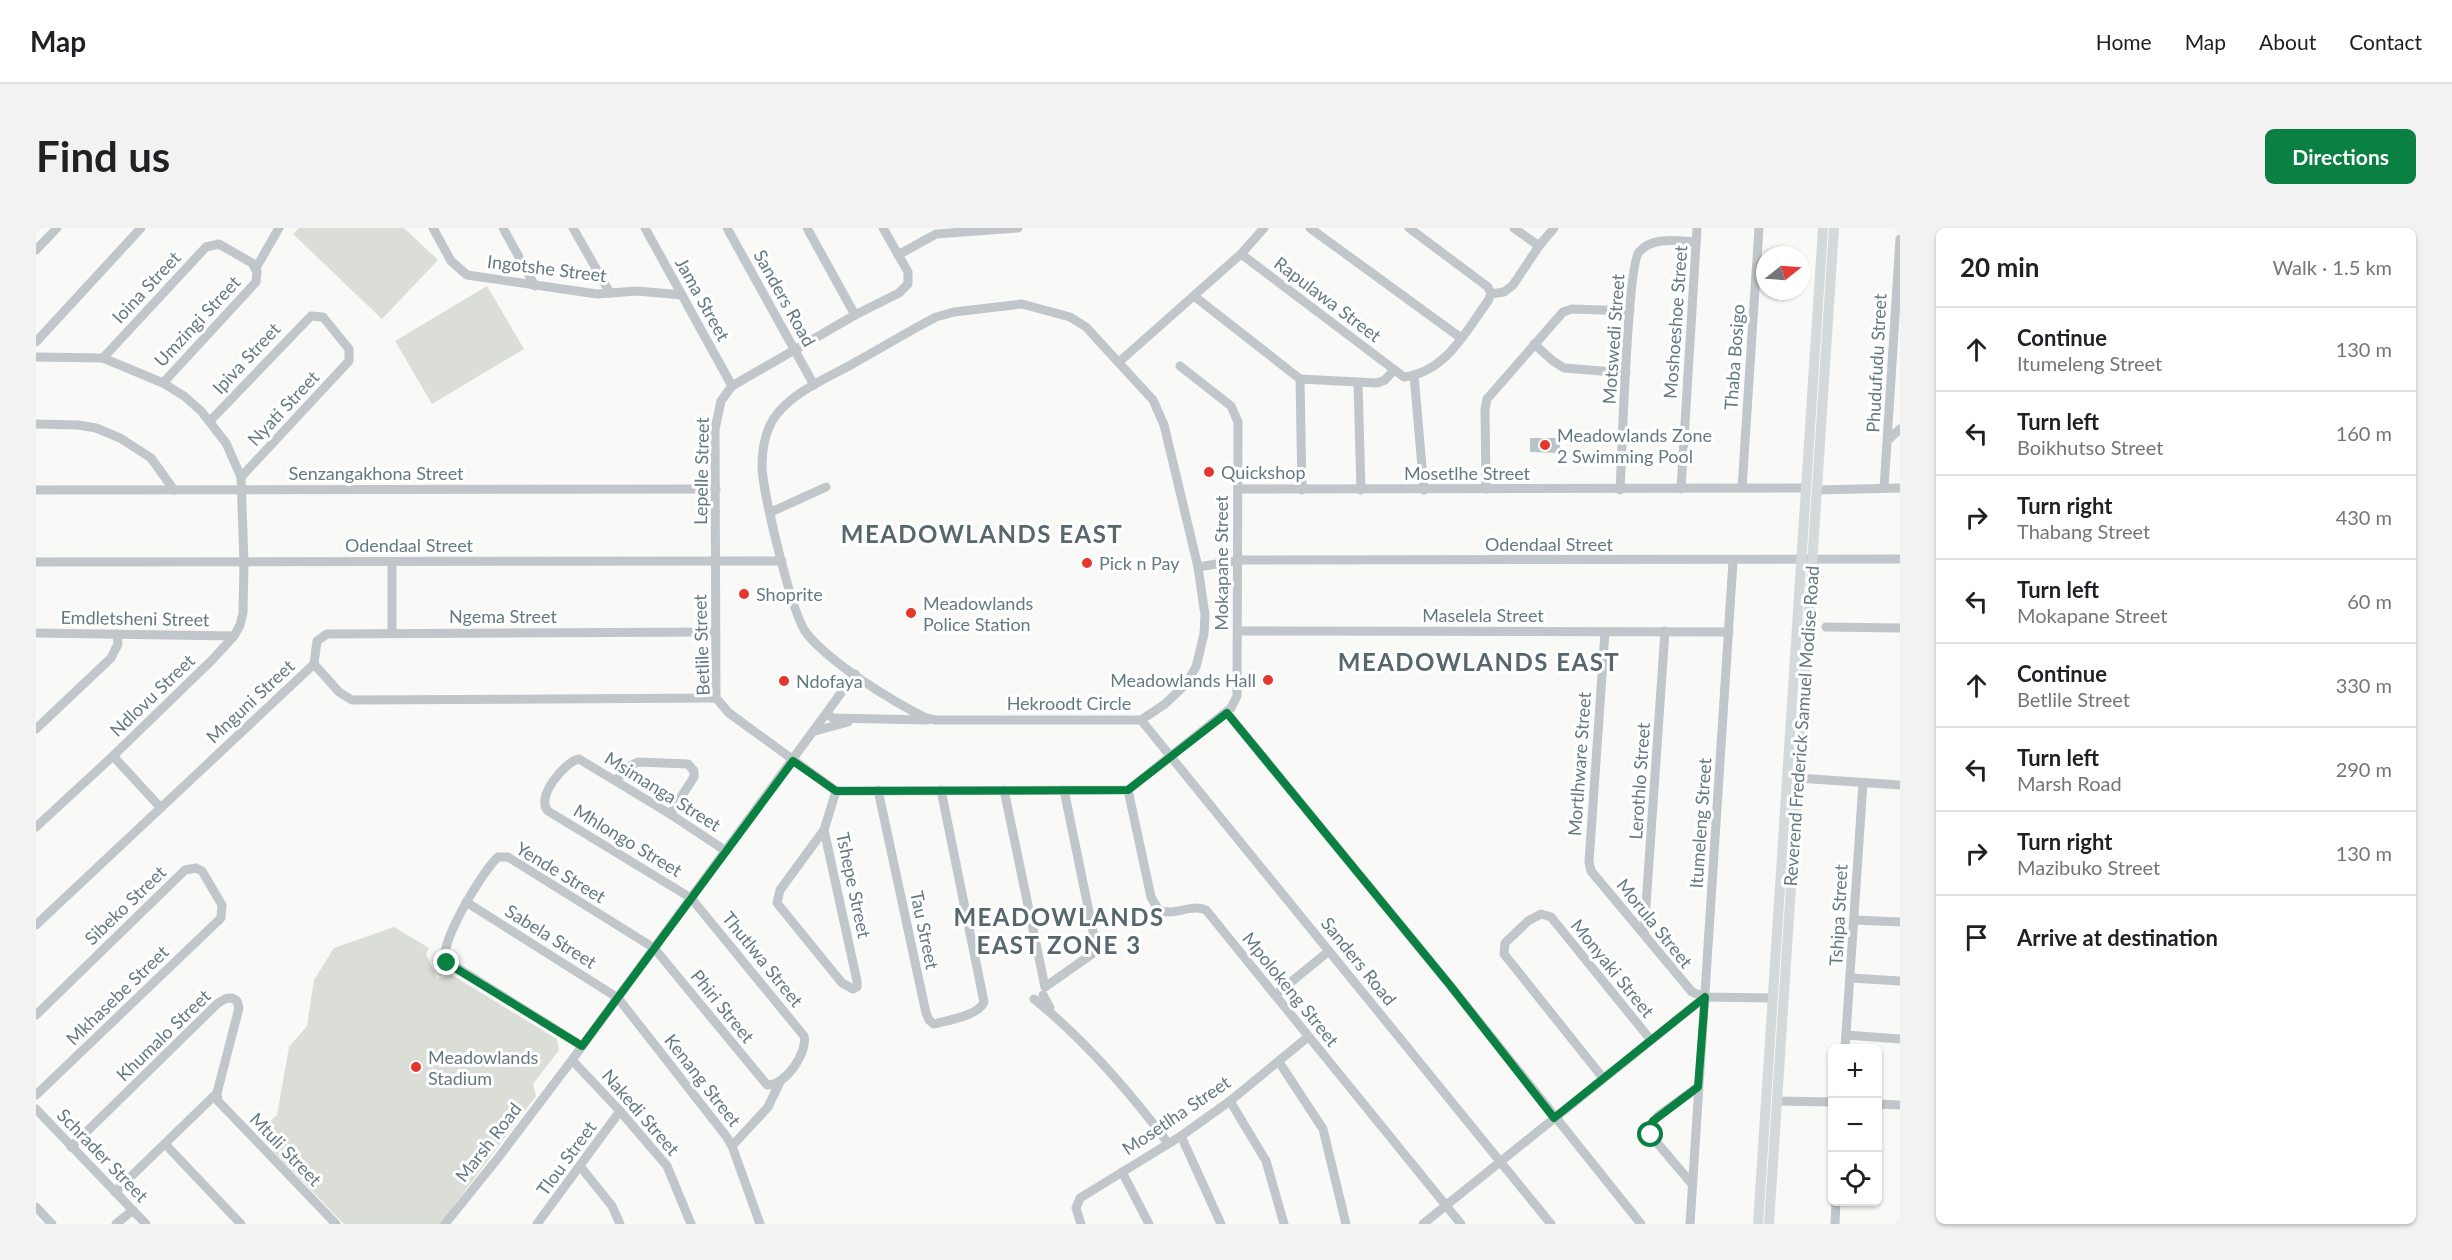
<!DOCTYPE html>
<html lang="en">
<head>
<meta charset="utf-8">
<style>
	:root { --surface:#fff; --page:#f2f2f2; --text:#202124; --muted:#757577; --line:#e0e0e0; --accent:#0b8043 }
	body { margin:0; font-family:Lato,sans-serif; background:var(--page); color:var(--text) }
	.controls { position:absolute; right:18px; bottom:18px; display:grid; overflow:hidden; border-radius:9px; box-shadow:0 2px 4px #0004 }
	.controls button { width:54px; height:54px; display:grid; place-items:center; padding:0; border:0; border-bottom:2px solid var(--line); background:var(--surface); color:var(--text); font:30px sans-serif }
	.compass { position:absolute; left:1720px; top:18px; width:54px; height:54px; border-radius:50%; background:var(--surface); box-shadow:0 2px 4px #0004; rotate:73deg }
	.stop { position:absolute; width:18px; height:18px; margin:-14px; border:4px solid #0b8043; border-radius:50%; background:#fff }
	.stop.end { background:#0b8043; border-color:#fff; box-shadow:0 2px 6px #0008 }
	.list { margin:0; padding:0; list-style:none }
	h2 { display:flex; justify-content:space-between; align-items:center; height:78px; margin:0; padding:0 24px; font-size:26px }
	h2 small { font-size:20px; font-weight:400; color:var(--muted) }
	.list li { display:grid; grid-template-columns:39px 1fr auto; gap:18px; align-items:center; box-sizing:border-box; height:84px; padding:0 24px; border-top:2px solid var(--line) }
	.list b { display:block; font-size:22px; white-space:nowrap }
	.list p { margin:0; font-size:20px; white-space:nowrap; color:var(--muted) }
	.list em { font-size:20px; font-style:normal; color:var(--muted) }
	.icon { flex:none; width:33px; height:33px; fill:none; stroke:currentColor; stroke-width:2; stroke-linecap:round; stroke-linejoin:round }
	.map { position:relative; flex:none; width:1864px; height:996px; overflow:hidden; border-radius:9px }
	header { display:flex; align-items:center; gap:36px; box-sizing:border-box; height:84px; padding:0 30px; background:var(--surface); border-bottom:2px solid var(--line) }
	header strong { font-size:28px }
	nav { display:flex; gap:33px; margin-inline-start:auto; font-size:21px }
	.intro { display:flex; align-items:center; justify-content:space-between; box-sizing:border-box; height:144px; padding:0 36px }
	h1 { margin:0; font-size:42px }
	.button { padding:15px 27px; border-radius:9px; background:var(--accent); color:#fff; font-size:21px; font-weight:700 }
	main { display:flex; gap:36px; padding:0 36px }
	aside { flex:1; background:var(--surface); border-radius:9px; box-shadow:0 2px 4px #0004 }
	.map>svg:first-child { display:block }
	.green { fill:#daded6 }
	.water { fill:#b5c5c7 }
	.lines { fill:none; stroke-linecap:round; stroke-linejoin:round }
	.minor { stroke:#c0c6c9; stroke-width:9 }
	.major { stroke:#d4d9dc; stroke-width:10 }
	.route { stroke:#0b8043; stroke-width:8 }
	.poi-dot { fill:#e3372d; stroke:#fff; stroke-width:2 }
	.labels { text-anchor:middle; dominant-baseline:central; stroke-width:6; stroke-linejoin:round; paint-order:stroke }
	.street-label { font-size:18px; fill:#647a82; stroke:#fff }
	.poi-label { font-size:18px; fill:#647a82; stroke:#fff; text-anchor:start }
	.district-label { font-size:24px; font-weight:bold; letter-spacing:1.5px; fill:#56676d; stroke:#fff }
</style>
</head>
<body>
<header>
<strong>Map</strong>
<nav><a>Home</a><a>Map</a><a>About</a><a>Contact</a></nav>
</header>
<div class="intro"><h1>Find us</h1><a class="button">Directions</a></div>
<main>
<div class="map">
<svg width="1864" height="996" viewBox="0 0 1864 996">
	<rect width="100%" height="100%" fill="#f9f9f7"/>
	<g class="green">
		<path d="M263 0H368L402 32 346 91 257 6Z"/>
		<path d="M451 58 488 121 396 176 359 113Z"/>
		<path d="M358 699 393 720 390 726 401 751 416 747 521 811 523 822 497 856 500 868 404 996H308L237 923 240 919 224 903 241 887 253 819 271 798 278 752 298 720Z"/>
	</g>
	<path class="water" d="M1494 210H1524V225L1494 224Z"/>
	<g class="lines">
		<g class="minor">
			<path d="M397 0 415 33 431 47 561 66 601 63 646 67"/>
			<path d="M467 0 499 58"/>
			<path d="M537 0 574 65"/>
			<path d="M609 0 696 158"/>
			<path d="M691 0 778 157"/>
			<path d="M771 0 819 87"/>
			<path d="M847 0 872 44V56L863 65 819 87 696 158 685 173 679 201 680 470 693 485 800 563 1092 562 1195 480 1201 468 1202 194 1195 178 1144 138"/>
			<path d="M1274 0 1425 110"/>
			<path d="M1373 0 1452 59 1455 66"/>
			<path d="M1478 0 1503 18"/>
			<path d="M0 22 21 0"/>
			<path d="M1205 26 1368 149C1410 144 1430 103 1452 73L1455 66"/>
			<path d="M862 27 900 6 982 0"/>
			<path d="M220 40 243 0"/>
			<path d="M1455 66 1468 64 1477 57 1503 18 1518 0"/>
			<path d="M1158 68 1264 151"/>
			<path d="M986 76 1034 89 1050 99 1117 172 1128 197 1162 339 1169 387 1168 406 1160 439 1150 456 1129 476 1105 492H899L890 490C854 472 796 436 771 406 756 388 727 265 726 239 726 223 729 204 738 190 757 163 792 150 820 134 847 119 873 103 900 89L918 84Z"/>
			<path d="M0 114 105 0"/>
			<path d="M1498 116 1517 133 1528 140 1590 145"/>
			<path d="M0 129 67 130 127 155 148 168 165 183 190 215 205 249 208 334 207 385 204 397 198 408 176 432 77 528 0 599"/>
			<path d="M67 130 170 19 183 16 216 35 221 44 220 54 127 155"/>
			<path d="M1083 134 1205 26 1228 0"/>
			<path d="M1378 147 1388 262"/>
			<path d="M1264 151 1266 262"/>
			<path d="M1264 151 1341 155 1349 152 1358 142"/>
			<path d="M1322 155 1325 262"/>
			<path d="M174 193 275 88 287 89 313 121V133L205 249"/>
			<path d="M0 196 42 197 60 200 84 210 115 230 138 262"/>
			<path d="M1852 212 1864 201"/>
			<path d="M1706 260 1723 0"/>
			<path d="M1848 260 1864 11"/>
			<path d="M1202 261 1769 260"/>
			<path d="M1450 261 1449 181 1451 171 1527 84 1536 81 1594 83"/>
			<path d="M1645 261 1661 0"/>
			<path d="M0 262 680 261"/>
			<path d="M1584 262C1586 229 1591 38 1603 24 1616 8 1643 13 1660 14"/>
			<path d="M1781 262 1864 260"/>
			<path d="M735 284 790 259"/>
			<path d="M0 334 746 333"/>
			<path d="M356 334V404"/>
			<path d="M1162 339 1205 332 1864 331"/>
			<path d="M1790 399 1864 400"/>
			<path d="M1202 403 1693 404"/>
			<path d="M1569 404 1553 634 1555 643 1656 764 1669 769 1736 770"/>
			<path d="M0 405 198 408"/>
			<path d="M278 436 281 413 291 406 679 404"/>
			<path d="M278 436 303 464 316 472 680 470"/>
			<path d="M1191 485 1413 756 1605 996"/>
			<path d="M791 486 797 490 891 492"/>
			<path d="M1105 492 1515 996"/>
			<path d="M0 501 75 430 82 416 81 406"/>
			<path d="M779 503 812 494"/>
			<path d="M77 528 124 579"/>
			<path d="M1762 550 1864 557"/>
			<path d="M580 552 594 538 602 534 652 536 658 543V549L634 586"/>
			<path d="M842 562 890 785 893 792 898 796C912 792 942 788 948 774L905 562"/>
			<path d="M968 562 1009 759 1056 726 1060 718 1028 562"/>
			<path d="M1092 562 1115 669 1122 681C1136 690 1154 675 1170 682L1425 996"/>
			<path d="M788 602 744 662 741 675 806 755 817 761 821 759V753L788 602 800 563"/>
			<path d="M430 674 582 770 690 908 696 918 724 996"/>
			<path d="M1818 692 1864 694"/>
			<path d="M0 697 278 436"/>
			<path d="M1608 706 1629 403"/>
			<path d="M1815 750 1864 753"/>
			<path d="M1007 767 1014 780"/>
			<path d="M1239 767 1293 723"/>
			<path d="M998 771C1049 812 1093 863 1132 915"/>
			<path d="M0 787 149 642 160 640 166 643 186 677 185 690 0 867"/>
			<path d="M1810 807 1864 811"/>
			<path d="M546 818 409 732C404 714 447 642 462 629H472L618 720 731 857C749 858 772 825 768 808L655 670 512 583C499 570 528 534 543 531L634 586 690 623"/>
			<path d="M1809 820 1827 555"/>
			<path d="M536 832 584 883 631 938 655 996"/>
			<path d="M1243 834 1287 901 1310 996"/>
			<path d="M1567 850 1468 726 1469 715 1492 693 1505 686 1515 689 1614 811"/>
			<path d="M1194 873 1230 933 1248 996"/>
			<path d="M1741 873 1796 874"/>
			<path d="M1842 876 1864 877"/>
			<path d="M0 881 110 996"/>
			<path d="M1145 908 1185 996"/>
			<path d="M129 916 205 996"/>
			<path d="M696 918 732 879 744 854"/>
			<path d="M35 919 181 776C188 771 194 767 201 773L203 780 181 865 182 873 300 996"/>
			<path d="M544 938 576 978 584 996"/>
			<path d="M1086 944 1113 996"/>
			<path d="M1656 956 1617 910 1613 899 1622 888 1662 859"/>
			<path d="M79 964 181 865"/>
			<path d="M0 979 16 996"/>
			<path d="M80 996 97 982"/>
			<path d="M409 996 462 930 536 832 819 446"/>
			<path d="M501 996 584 883"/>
			<path d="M1045 996 1040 980 1044 970 1145 908 1194 873 1272 809"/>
			<path d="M1387 996 1669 769"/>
			<path d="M1654 996 1697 333"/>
			<path d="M1799 996 1800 974"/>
		</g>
		<g class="major">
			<path d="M1722 996 1787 0"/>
			<path d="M1733 996 1798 0"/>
		</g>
	</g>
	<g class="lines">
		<path class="route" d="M411 735 546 818 757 533 800 563 1092 562 1191 485 1413 756 1518 890 1669 769 1662 859 1617 893 1613 899 1615 907"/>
	</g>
	<g class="poi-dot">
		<circle cx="1509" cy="217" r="6"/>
		<circle cx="1173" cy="244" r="6"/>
		<circle cx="1051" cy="335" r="6"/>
		<circle cx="708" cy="366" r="6"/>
		<circle cx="875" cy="385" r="6"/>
		<circle cx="1232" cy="452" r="6"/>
		<circle cx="748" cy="453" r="6"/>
		<circle cx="380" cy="839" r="6"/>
	</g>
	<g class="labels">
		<g class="street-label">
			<text transform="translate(511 40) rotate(7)">Ingotshe Street</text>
			<text transform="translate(110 59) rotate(-47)">Ioina Street</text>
			<text transform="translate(749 70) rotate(61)">Sanders Road</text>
			<text transform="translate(667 71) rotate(61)">Jama Street</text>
			<text transform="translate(1292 71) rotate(37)">Rapulawa Street</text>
			<text transform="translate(161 93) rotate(-47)">Umzingi Street</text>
			<text transform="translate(1639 94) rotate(-86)">Moshoeshoe Street</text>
			<text transform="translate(1577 111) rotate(-86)">Motswedi Street</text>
			<text transform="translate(1698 129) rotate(-86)">Thaba Bosigo</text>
			<text transform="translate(210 130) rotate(-47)">Ipiva Street</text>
			<text transform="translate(1840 135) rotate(-87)">Phudufudu Street</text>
			<text transform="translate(247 180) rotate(-47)">Nyati Street</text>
			<text transform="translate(665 243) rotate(-89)">Lepelle Street</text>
			<text x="340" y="245">Senzangakhona Street</text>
			<text x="1431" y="245">Mosetlhe Street</text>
			<text x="1513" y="316">Odendaal Street</text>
			<text x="373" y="317">Odendaal Street</text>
			<text transform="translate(1185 335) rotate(-90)">Mokapane Street</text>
			<text x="1447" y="387">Maselela Street</text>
			<text x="467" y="388">Ngema Street</text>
			<text transform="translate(99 390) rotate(1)">Emdletsheni Street</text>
			<text transform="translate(665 417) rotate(-92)">Betlile Street</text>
			<text transform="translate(116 467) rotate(-44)">Ndlovu Street</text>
			<text transform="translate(214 473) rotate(-43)">Mnguni Street</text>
			<text x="1033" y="475">Hekroodt Circle</text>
			<text transform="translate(1765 498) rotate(-86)">Reverend Frederick Samuel Modise Road</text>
			<text transform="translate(1543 536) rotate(-86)">Mortlhware Street</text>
			<text transform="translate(1603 553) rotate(-86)">Lerothlo Street</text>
			<text transform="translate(627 563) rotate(32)">Msimanga Street</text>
			<text transform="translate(1664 595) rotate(-86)">Itumeleng Street</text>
			<text transform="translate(592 612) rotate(31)">Mhlongo Street</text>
			<text transform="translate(525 644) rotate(31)">Yende Street</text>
			<text transform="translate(818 657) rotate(78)">Tshepe Street</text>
			<text transform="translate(89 677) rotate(-44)">Sibeko Street</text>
			<text transform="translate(1802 687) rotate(-87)">Tshipa Street</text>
			<text transform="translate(1619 695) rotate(51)">Morula Street</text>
			<text transform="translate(889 702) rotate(78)">Tau Street</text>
			<text transform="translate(515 708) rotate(32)">Sabela Street</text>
			<text transform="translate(727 731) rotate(51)">Thutlwa Street</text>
			<text transform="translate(1323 733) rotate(51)">Sanders Road</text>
			<text transform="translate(1577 740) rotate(51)">Monyaki Street</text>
			<text transform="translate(1255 761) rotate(51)">Mpolokeng Street</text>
			<text transform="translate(81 767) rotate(-44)">Mkhasebe Street</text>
			<text transform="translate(687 778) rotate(51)">Phiri Street</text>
			<text transform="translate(127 807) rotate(-44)">Khumalo Street</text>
			<text transform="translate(667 852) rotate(52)">Kenang Street</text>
			<text transform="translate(605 884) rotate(49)">Nakedi Street</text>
			<text transform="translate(1140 887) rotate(-34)">Mosetlha Street</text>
			<text transform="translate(452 914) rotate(-52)">Marsh Road</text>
			<text transform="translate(250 921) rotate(46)">Mtuli Street</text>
			<text transform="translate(67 927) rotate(46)">Schrader Street</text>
			<text transform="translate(530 930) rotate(-54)">Tlou Street</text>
		</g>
		<g class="poi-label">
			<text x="1521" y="207">Meadowlands Zone<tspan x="1521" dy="21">2 Swimming Pool</tspan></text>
			<text x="1185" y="244">Quickshop</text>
			<text x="1063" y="335">Pick n Pay</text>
			<text x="720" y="366">Shoprite</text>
			<text x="887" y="375">Meadowlands<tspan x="887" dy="21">Police Station</tspan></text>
			<text x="1220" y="452" text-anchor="end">Meadowlands Hall</text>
			<text x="760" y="453">Ndofaya</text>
			<text x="392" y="829">Meadowlands<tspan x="392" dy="21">Stadium</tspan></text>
		</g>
		<g class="district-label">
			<text x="946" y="305">MEADOWLANDS EAST</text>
			<text x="1443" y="433">MEADOWLANDS EAST</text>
			<text x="1023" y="688">MEADOWLANDS<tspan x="1023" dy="28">EAST ZONE 3</tspan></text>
		</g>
	</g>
</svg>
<div class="controls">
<button>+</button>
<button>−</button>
<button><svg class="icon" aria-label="locate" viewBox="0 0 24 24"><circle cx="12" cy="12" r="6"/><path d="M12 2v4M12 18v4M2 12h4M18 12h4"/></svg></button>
</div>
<svg class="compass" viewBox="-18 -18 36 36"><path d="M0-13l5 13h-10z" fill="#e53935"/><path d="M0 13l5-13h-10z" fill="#757577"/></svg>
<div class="stop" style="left:1615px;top:907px"></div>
<div class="stop end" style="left:411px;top:735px"></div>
</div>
<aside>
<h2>20 min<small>Walk · 1.5 km</small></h2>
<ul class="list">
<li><svg class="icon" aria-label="ahead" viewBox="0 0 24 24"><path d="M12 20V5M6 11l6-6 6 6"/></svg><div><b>Continue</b><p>Itumeleng Street</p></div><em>130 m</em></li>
<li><svg class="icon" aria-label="left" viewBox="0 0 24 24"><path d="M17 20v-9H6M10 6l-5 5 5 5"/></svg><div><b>Turn left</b><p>Boikhutso Street</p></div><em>160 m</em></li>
<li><svg class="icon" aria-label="right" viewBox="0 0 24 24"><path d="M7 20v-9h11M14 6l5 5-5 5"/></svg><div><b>Turn right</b><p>Thabang Street</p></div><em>430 m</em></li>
<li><svg class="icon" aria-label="left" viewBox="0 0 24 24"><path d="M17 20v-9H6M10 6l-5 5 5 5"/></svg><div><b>Turn left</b><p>Mokapane Street</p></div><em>60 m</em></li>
<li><svg class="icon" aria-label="ahead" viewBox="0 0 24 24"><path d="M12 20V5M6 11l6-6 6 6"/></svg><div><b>Continue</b><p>Betlile Street</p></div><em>330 m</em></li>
<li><svg class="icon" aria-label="left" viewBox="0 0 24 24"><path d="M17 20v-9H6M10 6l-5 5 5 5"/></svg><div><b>Turn left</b><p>Marsh Road</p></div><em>290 m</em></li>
<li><svg class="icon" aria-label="right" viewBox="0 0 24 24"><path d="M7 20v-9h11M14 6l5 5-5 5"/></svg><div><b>Turn right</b><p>Mazibuko Street</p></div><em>130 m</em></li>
<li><svg class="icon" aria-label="arrive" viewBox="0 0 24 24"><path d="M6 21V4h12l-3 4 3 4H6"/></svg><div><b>Arrive at destination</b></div></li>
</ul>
</aside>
</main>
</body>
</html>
